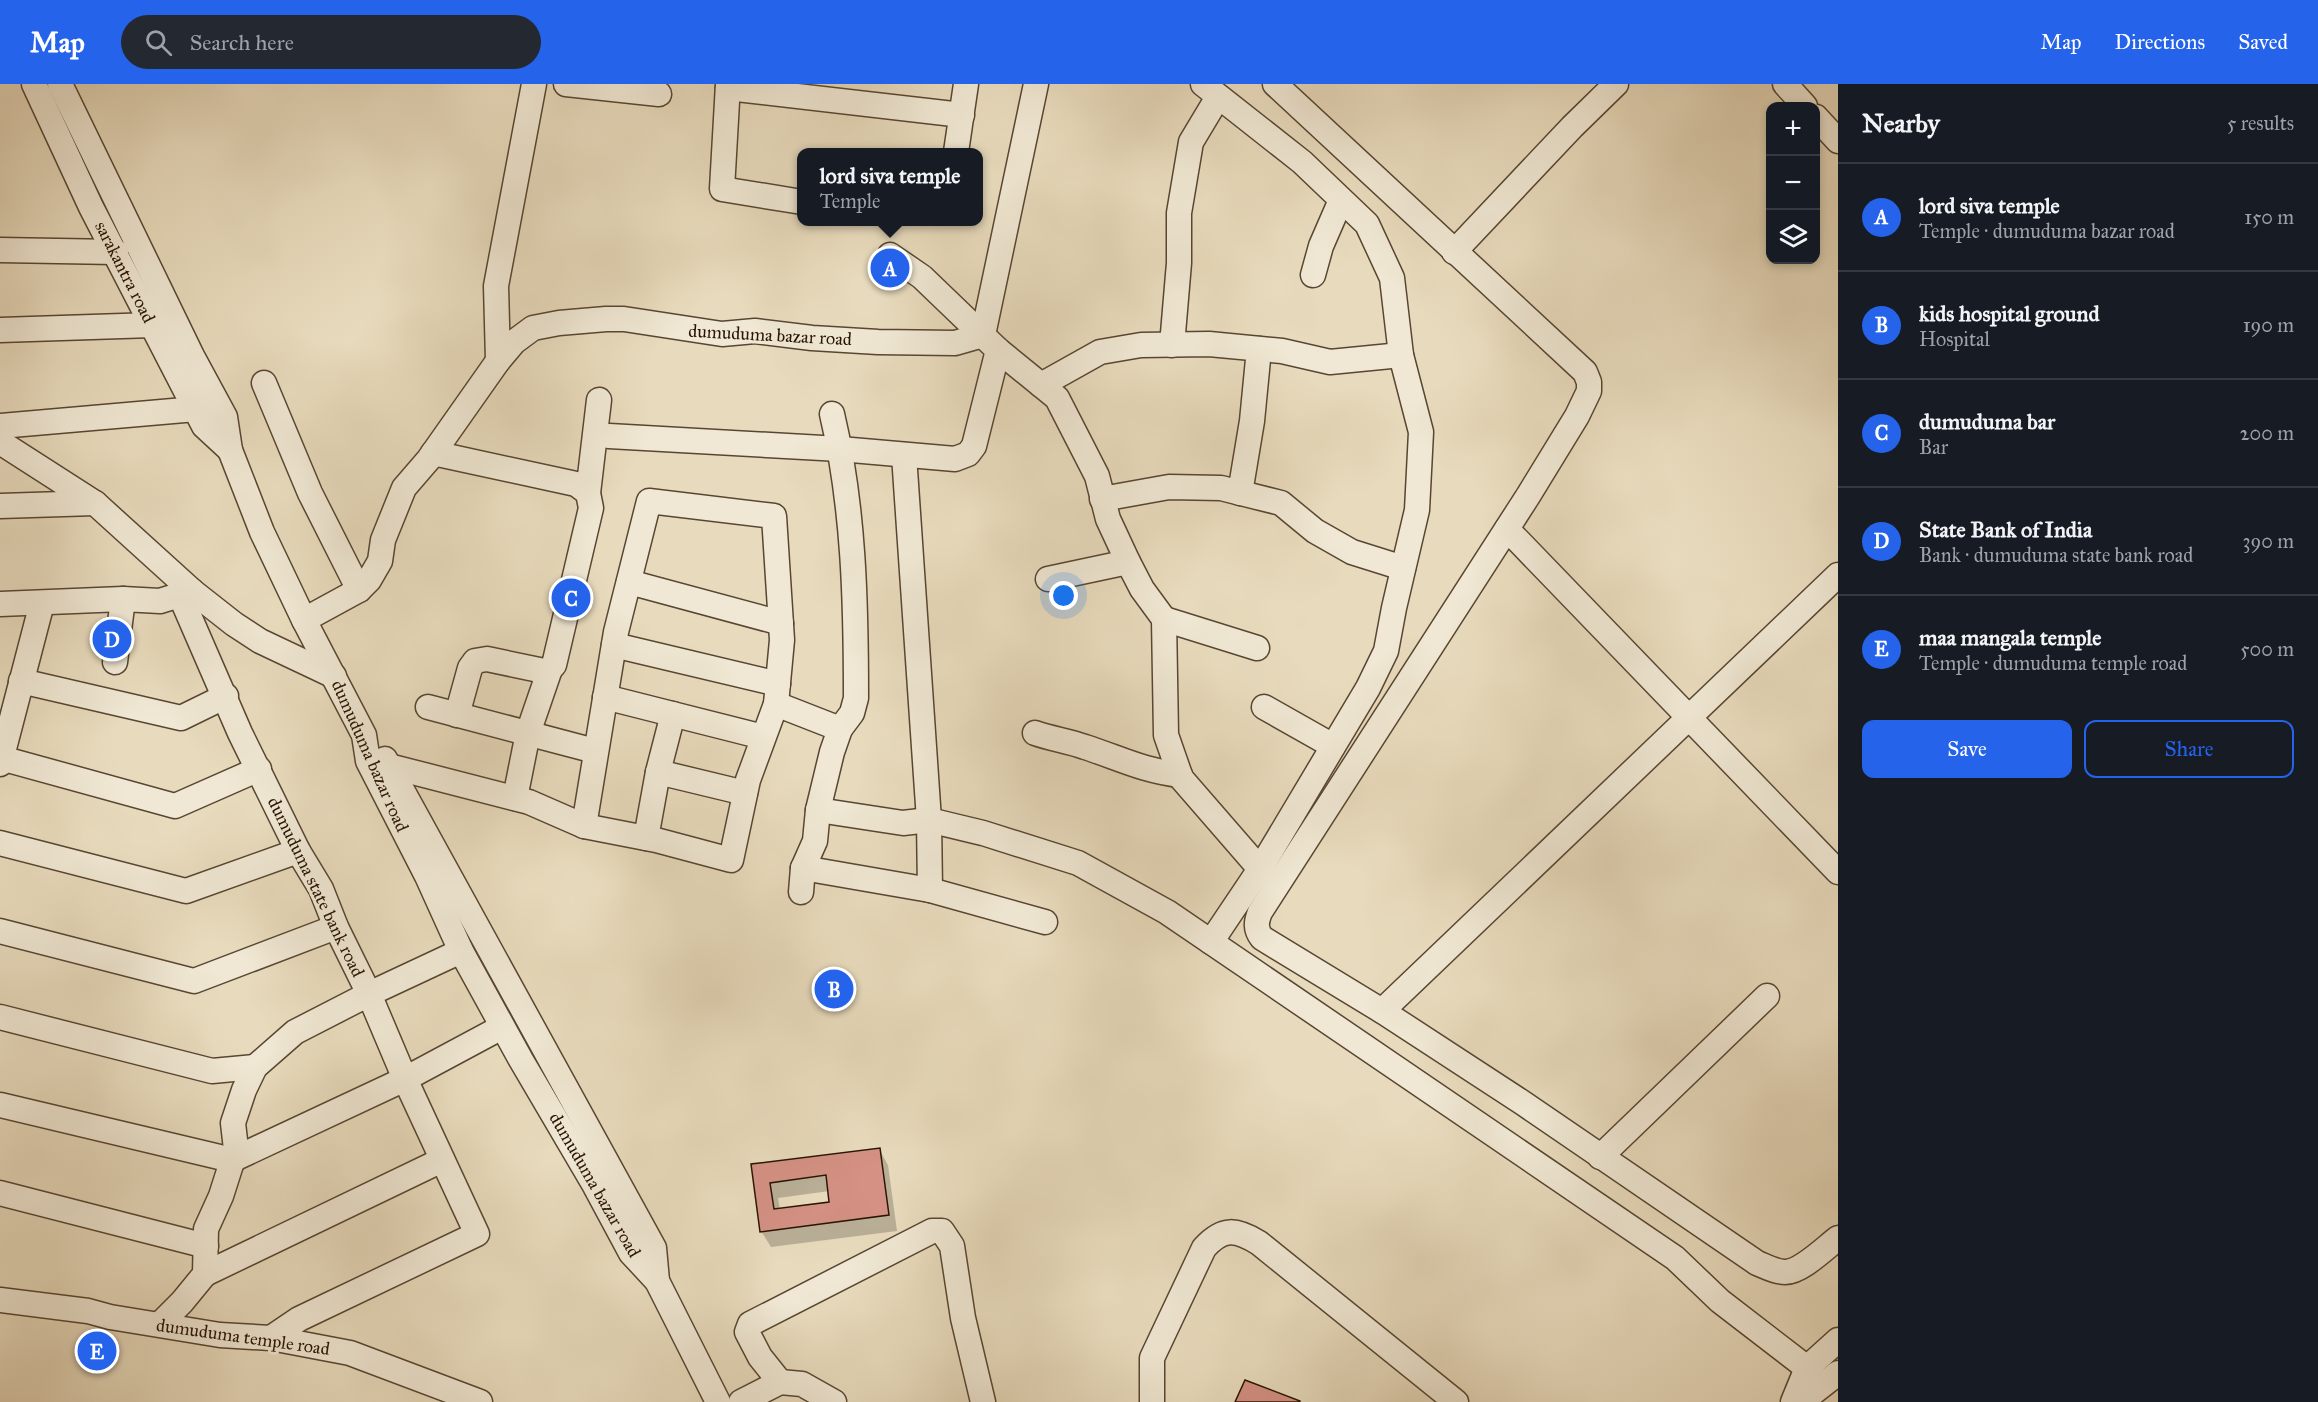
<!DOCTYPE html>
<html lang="en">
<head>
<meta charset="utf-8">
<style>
	:root { --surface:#171b24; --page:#242831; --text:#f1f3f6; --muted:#9ea1a6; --line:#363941; --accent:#2563eb }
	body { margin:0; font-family:"IM FELL Great Primer",serif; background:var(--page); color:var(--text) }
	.controls { position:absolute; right:18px; top:18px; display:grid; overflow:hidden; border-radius:12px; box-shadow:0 3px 9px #0003 }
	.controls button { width:54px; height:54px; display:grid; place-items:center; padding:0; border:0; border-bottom:2px solid var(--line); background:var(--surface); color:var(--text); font:30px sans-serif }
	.you { position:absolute; left:1064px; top:512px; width:21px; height:21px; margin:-15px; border:4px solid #fff; border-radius:50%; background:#1a73e8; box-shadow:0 0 0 9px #1a73e833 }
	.badge { display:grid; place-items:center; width:39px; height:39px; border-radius:50%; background:var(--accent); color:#fff; font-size:20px; font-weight:700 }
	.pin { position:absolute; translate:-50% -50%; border:3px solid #fff; box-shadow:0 2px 6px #0006 }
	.popup { position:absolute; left:797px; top:64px; width:186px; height:78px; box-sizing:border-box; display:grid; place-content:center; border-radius:12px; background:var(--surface); filter:drop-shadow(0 2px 4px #0005); font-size:20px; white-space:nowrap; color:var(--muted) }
	.popup b { font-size:22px; color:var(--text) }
	.popup::after { content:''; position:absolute; left:50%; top:100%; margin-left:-12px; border:12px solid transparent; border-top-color:var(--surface) }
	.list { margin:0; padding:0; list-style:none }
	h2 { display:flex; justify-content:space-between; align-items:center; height:78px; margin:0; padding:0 24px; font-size:26px }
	h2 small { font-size:20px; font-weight:400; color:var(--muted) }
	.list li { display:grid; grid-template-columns:39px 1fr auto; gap:18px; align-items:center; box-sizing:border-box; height:108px; padding:0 24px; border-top:2px solid var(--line) }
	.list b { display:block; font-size:22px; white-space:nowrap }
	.list p { margin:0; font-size:20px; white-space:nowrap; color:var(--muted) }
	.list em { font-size:20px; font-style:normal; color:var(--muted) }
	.actions { display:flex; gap:12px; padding:18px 24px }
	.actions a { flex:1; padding:14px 0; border:2px solid var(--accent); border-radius:12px; text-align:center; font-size:21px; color:var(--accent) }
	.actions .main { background:var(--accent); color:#fff }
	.icon { flex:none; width:33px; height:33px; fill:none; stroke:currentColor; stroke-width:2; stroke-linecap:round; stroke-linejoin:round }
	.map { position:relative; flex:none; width:1838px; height:1318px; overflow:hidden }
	header { display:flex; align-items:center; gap:36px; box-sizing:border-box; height:84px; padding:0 30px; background:var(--accent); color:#fff }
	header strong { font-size:28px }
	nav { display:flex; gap:33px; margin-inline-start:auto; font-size:21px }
	.search { width:420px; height:54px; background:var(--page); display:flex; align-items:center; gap:15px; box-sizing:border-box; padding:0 21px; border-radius:33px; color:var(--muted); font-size:22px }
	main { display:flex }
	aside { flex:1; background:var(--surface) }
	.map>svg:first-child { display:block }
	.shadow { fill:#0003; fill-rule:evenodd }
	.building { fill:#d49184; stroke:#281504; stroke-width:1.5; fill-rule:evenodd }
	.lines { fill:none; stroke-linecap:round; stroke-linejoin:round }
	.minor-casing { stroke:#584632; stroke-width:27 }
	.minor { stroke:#f0e8d4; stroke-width:24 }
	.labels { text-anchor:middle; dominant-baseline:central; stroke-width:6; stroke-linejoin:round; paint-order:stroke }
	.street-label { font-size:18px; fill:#281504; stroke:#f0e8d4 }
</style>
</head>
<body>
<header>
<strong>Map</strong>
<div class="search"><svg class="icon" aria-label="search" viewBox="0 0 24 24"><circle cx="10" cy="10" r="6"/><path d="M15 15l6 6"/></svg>Search here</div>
<nav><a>Map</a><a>Directions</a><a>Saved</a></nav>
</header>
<main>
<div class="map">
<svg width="1838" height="1318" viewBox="0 0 1838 1318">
	<rect width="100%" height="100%" fill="#e8dbbd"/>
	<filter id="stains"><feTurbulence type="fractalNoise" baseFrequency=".00333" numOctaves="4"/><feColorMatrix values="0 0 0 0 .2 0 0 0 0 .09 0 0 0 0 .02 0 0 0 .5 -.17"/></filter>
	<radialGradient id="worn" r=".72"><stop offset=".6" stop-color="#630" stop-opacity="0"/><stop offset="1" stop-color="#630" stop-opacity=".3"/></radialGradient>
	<path class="shadow" d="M879 1065 888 1081 897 1147 771 1163 761 1147 753 1081ZM830 1107 831 1119 780 1126 778 1114Z"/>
	<g class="building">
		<path d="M880 1064 889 1131 760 1148 751 1080ZM826 1091 829 1118 774 1125 770 1099Z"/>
		<path d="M1245 1296 1300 1317V1318H1235Z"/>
	</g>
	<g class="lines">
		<g class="minor-casing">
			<g id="minor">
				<path d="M34 0 91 123 204 342 230 366"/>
				<path d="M60 0 192 272 225 333 230 366 262 448 304 536 364 651 368 677 427 792 461 867 521 976 595 1102 631 1169 657 1197 718 1318"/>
				<path d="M566 0 659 10"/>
				<path d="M728 0 722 105 802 118"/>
				<path d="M1203 0 1302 78 1367 140 1392 194 1401 271 1421 348 1417 426 1394 524 1386 567 1368 604 1260 785"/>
				<path d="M1275 0 1585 288 1589 298V307L1577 332 1528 412 1260 828C1256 838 1255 845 1262 854L1382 927 1523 1019 1757 1179C1765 1182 1775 1188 1785 1188 1801 1188 1825 1164 1838 1154"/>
				<path d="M1785 0 1805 22"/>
				<path d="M728 4 962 31"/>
				<path d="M1816 33 1838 57"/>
				<path d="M956 68 966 0"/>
				<path d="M0 166 116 168"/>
				<path d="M1454 168 1572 43 1616 0"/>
				<path d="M890 171 922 193 998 266 1057 314 1097 392 1108 435 1128 478 1048 495"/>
				<path d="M1313 191 1321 162 1341 116"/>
				<path d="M0 246 153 241"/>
				<path d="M1172 261 1179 179V129L1191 58 1218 13"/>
				<path d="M498 277 496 202 534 0"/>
				<path d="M264 299 310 409 359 506"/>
				<path d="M1041 301 1100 268 1141 261 1209 260 1282 267 1330 278 1401 271"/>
				<path d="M832 330C854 423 856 519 856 614L852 629 840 645"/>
				<path d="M0 342 196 325"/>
				<path d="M609 352 840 365 955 375 968 370 974 362 998 266"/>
				<path d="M0 358 95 419 192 507 234 540 260 557 334 592"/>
				<path d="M433 369 576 400 588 409 591 424 554 581 550 585 544 587 487 575 475 577 470 584 457 631"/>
				<path d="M588 409 599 316"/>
				<path d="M1240 409 1252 337 1259 265"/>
				<path d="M1102 415 1169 403 1221 404 1281 419 1315 447 1352 468 1403 484"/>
				<path d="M0 422 95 419"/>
				<path d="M1507 445 1838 788"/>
				<path d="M1128 478 1142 505 1164 535 1166 651 1181 694 1260 785 1211 858"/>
				<path d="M629 498 781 539"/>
				<path d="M0 520 123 515"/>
				<path d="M1164 535 1257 564"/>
				<path d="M304 536 359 506 369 496 380 477 383 456 404 404 429 375 498 277 514 258 533 244 559 239 606 235H624L722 250 755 247 812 254 878 258 955 259 983 251 1036 0"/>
				<path d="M614 561 778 600"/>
				<path d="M115 578 123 515 160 517 192 507"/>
				<path d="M21 597 181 634 226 612"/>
				<path d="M605 613 763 653"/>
				<path d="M428 623 595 667"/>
				<path d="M1264 623 1333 662"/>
				<path d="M1035 649C1052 655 1069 657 1085 663 1119 674 1144 687 1180 691"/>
				<path d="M1 674 175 722 259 685"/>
				<path d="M385 675 654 1164 657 1197"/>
				<path d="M0 680 42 519"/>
				<path d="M389 682 529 718 584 742 656 756 731 776 748 696 776 620 840 645 832 668 818 726 815 757 803 784 801 808"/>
				<path d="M658 688 673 630"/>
				<path d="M515 714 528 649 550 585"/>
				<path d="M818 726 903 739 929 736 983 749 1078 779 1167 828 1675 1174 1720 1217 1807 1284"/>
				<path d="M584 742 616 548 649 417 774 432 782 556 776 620"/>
				<path d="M646 754 658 688 745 709"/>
				<path d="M0 759 186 807 298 767"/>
				<path d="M803 784 930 806 929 736 904 371"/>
				<path d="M930 806 1045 838"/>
				<path d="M0 847 194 897 336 843"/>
				<path d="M461 867 369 910 405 995 502 943"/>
				<path d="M1382 927 1838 491"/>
				<path d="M0 933 212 987 255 983"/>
				<path d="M0 1021 232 1076 405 995 477 1150 299 1235 271 1254"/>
				<path d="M1600 1073 1767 912"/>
				<path d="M0 1109 206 1162"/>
				<path d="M205 1190 442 1076"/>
				<path d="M0 1216 88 1227 110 1233 220 1251 271 1254 350 1269 480 1318"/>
				<path d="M160 1240 182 1218 205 1190 206 1145 221 1112 236 1065 233 1039 244 1006 255 983 295 948 369 910 336 843 321 805 298 767 240 649 180 511"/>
				<path d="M780 1298 802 1300 834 1318"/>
				<path d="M741 1318 780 1298 760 1273 747 1248 750 1240 932 1147H942L952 1162 963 1234 983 1318"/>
				<path d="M1152 1318V1274L1204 1164C1223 1143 1236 1145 1259 1159L1456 1318"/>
				<path d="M1793 1318 1807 1284 1838 1256"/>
				<path d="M1801 1318 1838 1289"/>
			</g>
		</g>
		<use href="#minor" class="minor"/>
	</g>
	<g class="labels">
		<g class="street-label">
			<text transform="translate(125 188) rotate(63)">sarakantra road</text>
			<text transform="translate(770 251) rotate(3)">dumuduma bazar road</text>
			<text transform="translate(370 672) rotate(66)">dumuduma bazar road</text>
			<text transform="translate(316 803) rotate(64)">dumuduma state bank road</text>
			<text transform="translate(595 1101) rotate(60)">dumuduma bazar road</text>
			<text transform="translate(243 1253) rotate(8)">dumuduma temple road</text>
		</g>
	</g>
	<rect width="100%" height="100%" filter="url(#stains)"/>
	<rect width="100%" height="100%" fill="url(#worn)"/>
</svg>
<div class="controls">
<button>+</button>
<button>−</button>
<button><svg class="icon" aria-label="layers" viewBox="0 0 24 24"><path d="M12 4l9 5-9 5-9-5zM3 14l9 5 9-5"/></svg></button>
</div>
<div class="you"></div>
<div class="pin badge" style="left:890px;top:184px">A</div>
<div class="popup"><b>lord siva temple</b>Temple</div>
<div class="pin badge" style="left:834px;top:905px">B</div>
<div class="pin badge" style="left:571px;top:514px">C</div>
<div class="pin badge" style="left:112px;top:555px">D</div>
<div class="pin badge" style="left:97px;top:1267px">E</div>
</div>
<aside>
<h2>Nearby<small>5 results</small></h2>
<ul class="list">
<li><span class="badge">A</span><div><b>lord siva temple</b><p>Temple · dumuduma bazar road</p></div><em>150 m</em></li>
<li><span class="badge">B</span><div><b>kids hospital ground</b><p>Hospital</p></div><em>190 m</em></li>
<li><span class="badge">C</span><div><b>dumuduma bar</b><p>Bar</p></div><em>200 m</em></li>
<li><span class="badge">D</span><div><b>State Bank of India</b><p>Bank · dumuduma state bank road</p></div><em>390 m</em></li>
<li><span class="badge">E</span><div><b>maa mangala temple</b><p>Temple · dumuduma temple road</p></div><em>500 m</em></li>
</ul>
<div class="actions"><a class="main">Save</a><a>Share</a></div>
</aside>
</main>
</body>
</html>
